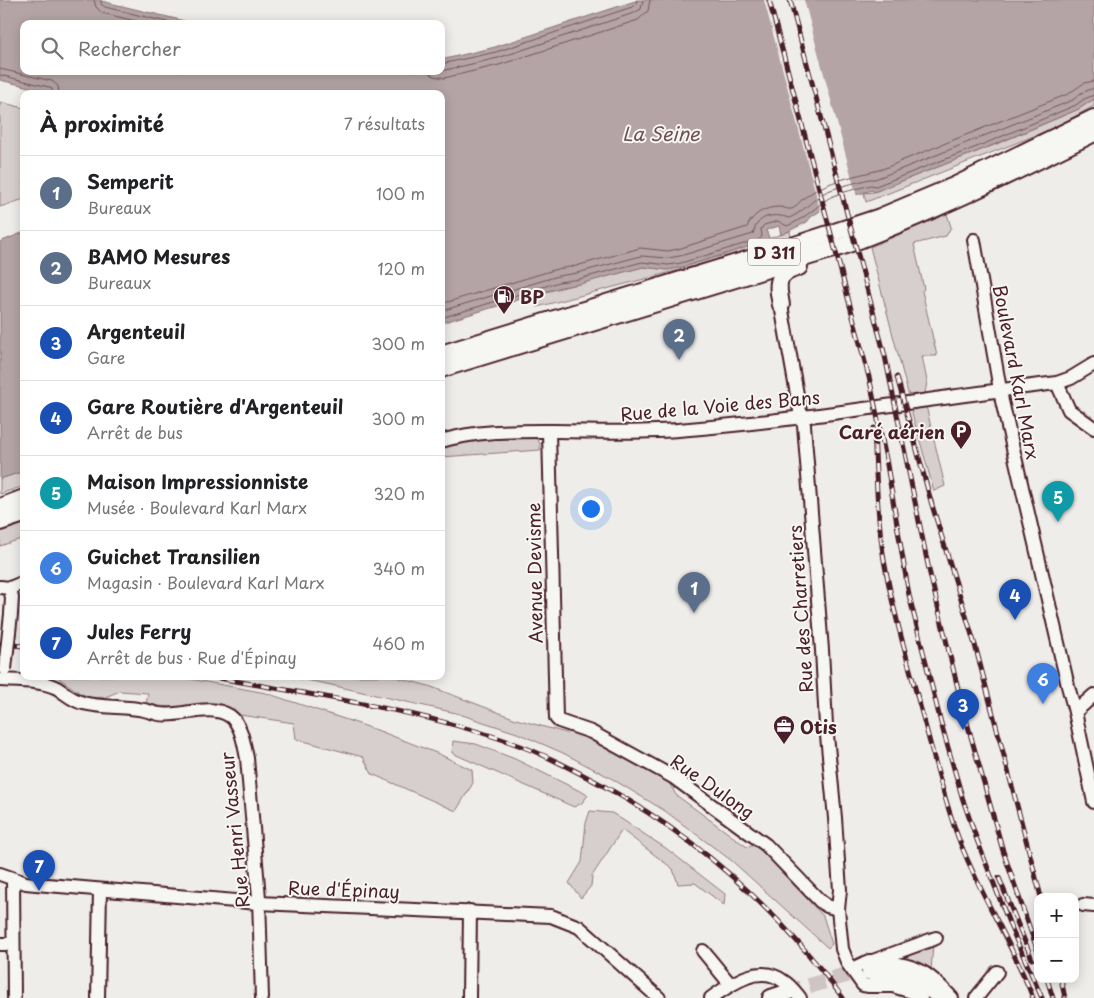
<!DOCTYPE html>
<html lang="fr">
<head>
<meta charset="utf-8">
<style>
	:root { --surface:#fff; --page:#f2f2f2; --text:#202124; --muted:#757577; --line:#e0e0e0; --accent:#4a1f2b }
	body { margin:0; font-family:"Playpen Sans",sans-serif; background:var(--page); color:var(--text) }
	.controls { position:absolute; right:15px; bottom:15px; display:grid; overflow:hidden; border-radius:10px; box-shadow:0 2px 12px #0003 }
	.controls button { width:45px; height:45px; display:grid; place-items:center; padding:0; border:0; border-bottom:1px solid var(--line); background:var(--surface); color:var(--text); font:25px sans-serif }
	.you { position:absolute; left:590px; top:508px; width:18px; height:18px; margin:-12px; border:4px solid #fff; border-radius:50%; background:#1a73e8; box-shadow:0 0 0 8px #1a73e833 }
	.badge { display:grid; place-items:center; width:32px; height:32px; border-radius:50%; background:var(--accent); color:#fff; font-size:16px; font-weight:700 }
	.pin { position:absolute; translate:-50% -41px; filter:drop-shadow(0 1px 2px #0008) }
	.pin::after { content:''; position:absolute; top:26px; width:18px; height:15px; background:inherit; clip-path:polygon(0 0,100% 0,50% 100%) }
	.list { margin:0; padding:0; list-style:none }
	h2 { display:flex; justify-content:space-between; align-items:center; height:65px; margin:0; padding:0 20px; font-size:21px }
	h2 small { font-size:16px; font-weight:400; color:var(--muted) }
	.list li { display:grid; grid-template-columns:32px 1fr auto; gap:15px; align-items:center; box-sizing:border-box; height:75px; padding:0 20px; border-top:1px solid var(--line) }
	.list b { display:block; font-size:19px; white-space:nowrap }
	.list p { margin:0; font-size:16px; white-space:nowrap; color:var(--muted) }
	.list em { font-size:16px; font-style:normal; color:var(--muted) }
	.icon { flex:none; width:28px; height:28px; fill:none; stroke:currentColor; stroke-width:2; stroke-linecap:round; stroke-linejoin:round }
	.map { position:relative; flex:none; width:1094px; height:998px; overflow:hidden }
	.search { position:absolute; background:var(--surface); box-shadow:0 2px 12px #0003; left:20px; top:20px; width:425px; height:55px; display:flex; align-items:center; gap:12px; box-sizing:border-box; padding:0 18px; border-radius:10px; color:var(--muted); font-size:19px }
	.panel { position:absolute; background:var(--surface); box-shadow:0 2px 12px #0003; left:20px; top:90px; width:425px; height:590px; border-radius:10px }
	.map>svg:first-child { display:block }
	.green { fill:#d7cfce; stroke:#90777c }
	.water { fill:#b4a4a5; stroke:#8a6f74 }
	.pier { fill:#efedea }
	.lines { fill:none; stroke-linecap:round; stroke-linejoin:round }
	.shore { stroke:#74545c; stroke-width:1 }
	.major-tunnel { stroke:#cec4c4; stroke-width:16; stroke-dasharray:16 8; stroke-linecap:butt }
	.minor-casing { stroke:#4a1f2b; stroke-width:16 }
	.major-casing { stroke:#4a1f2b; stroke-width:20 }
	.minor { stroke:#f6f6f2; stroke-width:12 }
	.major { stroke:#f6f6f2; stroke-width:16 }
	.rail-casing { stroke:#4a1f2b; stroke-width:5 }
	.rail { stroke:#f6f6f2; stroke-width:3; stroke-dasharray:9; stroke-linecap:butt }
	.minor-bridge-casing { stroke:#4a1f2b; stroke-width:16; stroke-linecap:butt }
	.minor-bridge { stroke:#f6f6f2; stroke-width:12 }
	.labels { text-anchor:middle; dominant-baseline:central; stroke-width:4; stroke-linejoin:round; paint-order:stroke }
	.shield { fill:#f6f6f2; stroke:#7e6067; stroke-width:1 }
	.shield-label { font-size:16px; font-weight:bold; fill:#4a1f2b }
	.poi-label { font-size:18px; font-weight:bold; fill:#4a1f2b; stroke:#f6f6f2; text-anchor:start }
	.street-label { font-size:18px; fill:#4a1f2b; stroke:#f6f6f2 }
	.water-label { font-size:19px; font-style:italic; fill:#6f4e56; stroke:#f6f6f2 }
</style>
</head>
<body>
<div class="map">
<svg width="1094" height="998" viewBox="0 0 1094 998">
	<rect width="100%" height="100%" fill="#efedea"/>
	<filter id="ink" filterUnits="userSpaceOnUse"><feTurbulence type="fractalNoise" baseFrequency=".02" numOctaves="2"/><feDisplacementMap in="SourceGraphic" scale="10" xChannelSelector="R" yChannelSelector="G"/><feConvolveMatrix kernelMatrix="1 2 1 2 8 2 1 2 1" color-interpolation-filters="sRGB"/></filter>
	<g filter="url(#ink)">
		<g class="green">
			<path d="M1094 99V106L1049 130 866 202 864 193 874 192 997 144 1079 109Z"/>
			<path d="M0 102 24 108V199L0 207Z"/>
			<path d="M947 214 951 227 946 236 914 244 924 289 922 291 937 356H922L927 381 925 394 909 397 870 247Z"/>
			<path d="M790 231 791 238 748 252 537 307 530 296 643 267 668 270 683 267 721 256Z"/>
			<path d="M910 406H926L945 486 934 491Z"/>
			<path d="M535 438 540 443V450L441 457V447L479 440Z"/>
			<path d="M24 471V486L0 494V479Z"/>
			<path d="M24 522V538L0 546V531Z"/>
			<path d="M56 676H174L266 693 377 730 439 754 472 770 473 783 456 811 372 774 363 757 296 739 294 723 240 715 202 704 183 708 146 705 148 693 120 691 105 697 92 698 80 693Z"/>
			<path d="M284 676H391L429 686 516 719 566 733 579 731 668 781 676 795 747 847 756 845 823 916 832 944 828 948 732 861 665 811 609 777 563 753 517 733 456 713 322 683Z"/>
			<path d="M453 741 476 744 515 759 588 795 582 803 574 807 452 753Z"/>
			<path d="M590 811 612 813 667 849 725 894 724 905 695 883 678 884 673 869 622 830 592 876 591 886 581 898 569 883 582 862 586 823Z"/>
			<path d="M933 943 931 972 898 958Z"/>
		</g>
		<g class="water">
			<path d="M0 0H97L197 24H24V71H441V60L495 47 638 0H1094V99L1079 109 981 150 874 192 872 190 829 203V205L811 217 807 222 781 235 779 226 766 230 770 240 683 267 668 270 643 267 580 284 561 287 441 323V94H58L0 80Z"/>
			<path d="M24 232V471L0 479V242Z"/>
		</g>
		<path class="pier" d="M764 0H804L857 197 831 205 821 213Z"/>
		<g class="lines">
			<g class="shore">
				<path d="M94 0 96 7 102 13 148 24"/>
				<path d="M101 0V4L105 7 175 24"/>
				<path d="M441 64 496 52 632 7 636 4 637 0"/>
				<path d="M0 69 52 81 58 86 59 94"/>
				<path d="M427 71 434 76 444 78 499 65 638 20 648 11 650 0"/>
				<path d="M441 71 498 58 634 13 641 9 643 0"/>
				<path d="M0 75 49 87 52 89 53 94"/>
				<path d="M441 304 557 269 576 266 640 248 668 251 678 249 747 227C752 215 764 207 779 207 785 207 788 211 794 208 814 184 846 178 875 171 884 169 893 165 901 161L1068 94 1084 83 1094 81"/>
				<path d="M441 311 558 276 577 273 641 256 668 258 680 256 753 234C754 231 755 226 758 223 766 213 780 215 789 218 802 213 811 201 824 193 835 187 856 183 869 179H875L904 168 1073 100 1081 93 1094 88"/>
				<path d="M441 318 559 282 579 279 642 262 668 265 681 263 760 239 762 236 761 229 764 225 778 221 787 226C802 220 813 210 826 200 833 194 860 188 871 185L876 186 979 146 1076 105 1084 99 1094 95"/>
			</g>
			<path class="major-tunnel" d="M786 993 849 974 868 972"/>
			<g class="minor-casing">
				<g id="minor">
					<path d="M974 240 1002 401 1068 686 1075 712 1094 802"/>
					<path d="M781 305 800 411 804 425 822 650 826 725 835 818 840 890 838 909 842 949 848 964 863 985 869 986H893L912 992 921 998"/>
					<path d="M1057 383 1069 410 1094 428"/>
					<path d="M549 431 556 718 559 721 591 732 673 777 766 845 820 901 827 906 838 909"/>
					<path d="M441 441C478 430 516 431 554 431 595 432 637 433 678 430 805 420 931 398 1057 383L1071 378 1094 364"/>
					<path d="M0 587 10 588 24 582"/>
					<path d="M10 588 12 598 11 614"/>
					<path d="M0 680C17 681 41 680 57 688 65 693 73 701 83 703 103 708 124 706 144 710 149 711 154 713 159 714 181 718 209 702 230 716 242 725 244 745 247 758L259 898 262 998"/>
					<path d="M1075 712 1094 695"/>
					<path d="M0 874 26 883 36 884 259 903 551 916 579 927 659 998"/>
					<path d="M13 879 14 998"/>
					<path d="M1083 905 1094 906"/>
					<path d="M0 944H13"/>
					<path d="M703 951 730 984"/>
					<path d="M873 961C913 964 925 968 952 998"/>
					<path d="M852 969 869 961H873L936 938"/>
					<path d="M98 998 100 890"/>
					<path d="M469 998 470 911"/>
					<path d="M711 998C731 984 759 963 783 981 790 985 795 992 800 998"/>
					<path d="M976 998 997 972"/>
				</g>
			</g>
			<g class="major-casing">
				<g id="major">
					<path d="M781 305C777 283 775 274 799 267"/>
					<path d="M441 354 795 245 880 217 954 186 1094 118"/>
					<path d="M441 369 843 246C929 214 1011 174 1094 133"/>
					<path d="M0 507 24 498"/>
					<path d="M0 522 24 514"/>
					<path d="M870 972C898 971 920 978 940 998"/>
					<path d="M771 998 786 993"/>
				</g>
			</g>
			<use href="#minor" class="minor"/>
			<use href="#major" class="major"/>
			<g class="rail-casing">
				<g id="rail">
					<path d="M769 0 870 381 886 459 909 595 941 723 963 800 977 840 1011 928 1042 998"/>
					<path d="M790 0 885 356 929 570 961 701 1003 851 1038 952"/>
					<path d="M897 377 932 505 975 645 1041 897"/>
					<path d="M874 428C876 472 877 516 884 560 894 617 911 672 926 728 936 765 945 802 958 837 979 893 1012 943 1033 998"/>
					<path d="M0 644 24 646"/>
					<path d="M208 676C309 695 412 708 510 742 542 753 572 769 602 785 698 838 778 910 843 998"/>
					<path d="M999 878 1032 959"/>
					<path d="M1047 979 1053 998"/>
					<path d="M1061 979 1065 998"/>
				</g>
			</g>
			<use href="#rail" class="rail"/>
			<g class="minor-bridge-casing">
				<path id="minor-bridge" d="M5 669 11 614"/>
			</g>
			<use href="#minor-bridge" class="minor-bridge"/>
		</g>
	</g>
	<defs>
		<g id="fuel-pin" transform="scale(1.125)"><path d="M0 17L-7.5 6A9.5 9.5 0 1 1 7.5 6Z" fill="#4a1f2b" stroke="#f6f6f2"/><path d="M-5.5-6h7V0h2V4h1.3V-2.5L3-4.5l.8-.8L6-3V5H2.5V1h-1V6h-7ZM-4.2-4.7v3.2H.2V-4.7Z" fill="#fff"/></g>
		<g id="parking-pin" transform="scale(1.125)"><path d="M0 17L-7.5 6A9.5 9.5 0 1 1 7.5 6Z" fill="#4a1f2b" stroke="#f6f6f2"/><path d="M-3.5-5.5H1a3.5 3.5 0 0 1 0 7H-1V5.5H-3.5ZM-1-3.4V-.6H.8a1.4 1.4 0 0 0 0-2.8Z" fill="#fff"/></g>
		<g id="office-pin" transform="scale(1.125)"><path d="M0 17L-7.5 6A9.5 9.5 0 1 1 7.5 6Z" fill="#4a1f2b" stroke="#f6f6f2"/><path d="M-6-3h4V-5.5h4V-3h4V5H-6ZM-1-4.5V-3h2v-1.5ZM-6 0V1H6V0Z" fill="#fff"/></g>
	</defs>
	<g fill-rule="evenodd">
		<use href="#fuel-pin" x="504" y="296"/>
		<use href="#parking-pin" x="961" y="431"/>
		<use href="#office-pin" x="784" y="726"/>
	</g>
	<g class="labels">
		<rect class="shield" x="748" y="238.5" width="52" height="27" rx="4"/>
		<g class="shield-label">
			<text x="774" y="252">D 311</text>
		</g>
		<g class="poi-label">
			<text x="520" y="296">BP</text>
			<text x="945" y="431" text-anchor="end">Caré aérien</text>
			<text x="800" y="726">Otis</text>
		</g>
		<g class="street-label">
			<text transform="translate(1017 372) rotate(79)">Boulevard Karl Marx</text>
			<text transform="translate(720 405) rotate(-5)">Rue de la Voie des Bans</text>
			<text transform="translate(534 573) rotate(-91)">Avenue Devisme</text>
			<text transform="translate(800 609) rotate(-94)">Rue des Charretiers</text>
			<text transform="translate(713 786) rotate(35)">Rue Dulong</text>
			<text transform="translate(234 830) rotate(-96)">Rue Henri Vasseur</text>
			<text transform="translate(344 889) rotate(2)">Rue d'Épinay</text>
		</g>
		<g class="water-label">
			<text x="661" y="133">La Seine</text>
		</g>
	</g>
</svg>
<div class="controls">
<button>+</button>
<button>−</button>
</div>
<div class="you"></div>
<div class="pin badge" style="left:694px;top:613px;background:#5c6f8a">1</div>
<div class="pin badge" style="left:679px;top:360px;background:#5c6f8a">2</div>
<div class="pin badge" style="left:963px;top:730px;background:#1a4fb4">3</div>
<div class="pin badge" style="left:1015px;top:620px;background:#1a4fb4">4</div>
<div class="pin badge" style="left:1058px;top:522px;background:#0f9aa8">5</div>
<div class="pin badge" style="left:1043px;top:704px;background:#3f7fe0">6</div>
<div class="pin badge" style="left:39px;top:891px;background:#1a4fb4">7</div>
<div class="search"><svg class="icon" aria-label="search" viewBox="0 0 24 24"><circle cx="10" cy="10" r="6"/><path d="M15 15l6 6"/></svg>Rechercher</div>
<section class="panel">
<h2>À proximité<small>7 résultats</small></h2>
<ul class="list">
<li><span class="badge" style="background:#5c6f8a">1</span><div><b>Semperit</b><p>Bureaux</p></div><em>100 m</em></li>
<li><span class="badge" style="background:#5c6f8a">2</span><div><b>BAMO Mesures</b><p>Bureaux</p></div><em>120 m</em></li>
<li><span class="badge" style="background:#1a4fb4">3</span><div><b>Argenteuil</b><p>Gare</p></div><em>300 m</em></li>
<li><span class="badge" style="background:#1a4fb4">4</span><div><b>Gare Routière d'Argenteuil</b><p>Arrêt de bus</p></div><em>300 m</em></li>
<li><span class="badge" style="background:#0f9aa8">5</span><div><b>Maison Impressionniste</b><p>Musée · Boulevard Karl Marx</p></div><em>320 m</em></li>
<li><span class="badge" style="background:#3f7fe0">6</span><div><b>Guichet Transilien</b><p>Magasin · Boulevard Karl Marx</p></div><em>340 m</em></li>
<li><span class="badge" style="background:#1a4fb4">7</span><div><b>Jules Ferry</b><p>Arrêt de bus · Rue d'Épinay</p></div><em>460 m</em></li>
</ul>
</section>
</div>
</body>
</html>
